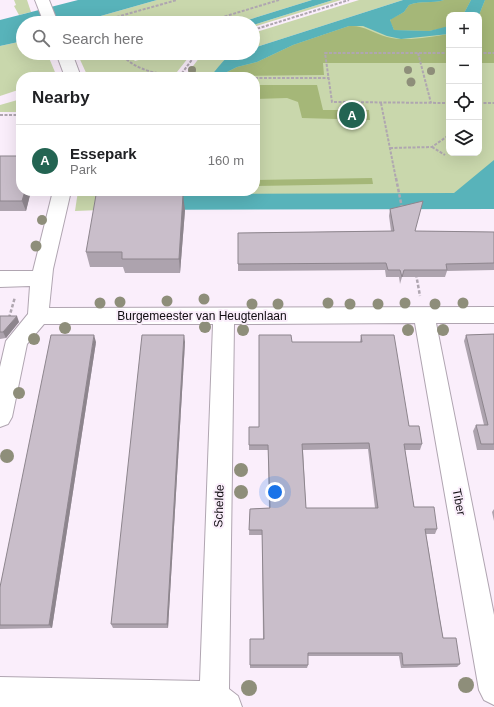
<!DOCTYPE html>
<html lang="en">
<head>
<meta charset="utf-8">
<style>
	:root { --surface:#fff; --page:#f2f2f2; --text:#202124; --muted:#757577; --line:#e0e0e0; --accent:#236452 }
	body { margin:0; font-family:Helvetica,sans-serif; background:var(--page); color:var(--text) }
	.controls { position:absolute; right:12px; top:12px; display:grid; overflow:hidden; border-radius:8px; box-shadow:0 4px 16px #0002 }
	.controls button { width:36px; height:36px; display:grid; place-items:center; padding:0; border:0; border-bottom:1px solid var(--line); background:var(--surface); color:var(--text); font:20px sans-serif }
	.you { position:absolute; left:275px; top:492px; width:14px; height:14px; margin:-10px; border:3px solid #fff; border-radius:50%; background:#1a73e8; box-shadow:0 0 0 6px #1a73e833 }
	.badge { display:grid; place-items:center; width:26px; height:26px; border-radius:50%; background:var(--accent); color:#fff; font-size:13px; font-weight:700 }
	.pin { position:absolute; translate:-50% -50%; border:2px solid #fff; box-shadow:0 1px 4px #0006 }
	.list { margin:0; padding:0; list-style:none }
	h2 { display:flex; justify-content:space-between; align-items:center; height:52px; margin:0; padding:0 16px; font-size:17px }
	h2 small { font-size:13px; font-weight:400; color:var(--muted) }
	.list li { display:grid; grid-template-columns:26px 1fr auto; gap:12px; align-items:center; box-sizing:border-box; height:72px; padding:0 16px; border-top:1px solid var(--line) }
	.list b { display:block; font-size:15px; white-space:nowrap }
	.list p { margin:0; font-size:13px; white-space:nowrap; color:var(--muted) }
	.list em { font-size:13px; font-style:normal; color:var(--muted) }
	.icon { flex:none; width:22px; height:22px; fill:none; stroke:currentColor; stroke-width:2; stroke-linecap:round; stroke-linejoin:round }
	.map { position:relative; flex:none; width:494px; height:707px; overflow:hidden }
	.search { position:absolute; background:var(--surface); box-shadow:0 4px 16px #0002; left:16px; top:16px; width:244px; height:44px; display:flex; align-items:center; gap:10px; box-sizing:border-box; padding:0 14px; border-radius:22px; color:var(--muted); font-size:15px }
	.panel { position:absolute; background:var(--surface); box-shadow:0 4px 16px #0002; left:16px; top:72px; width:244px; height:124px; border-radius:16px }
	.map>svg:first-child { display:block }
	.green { fill:#c9d7ac; fill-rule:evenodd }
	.forest { fill:#a5b778 }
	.water { fill:#58b3ba }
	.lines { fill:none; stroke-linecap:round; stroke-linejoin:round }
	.minor-casing { stroke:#b0a5b1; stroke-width:2 }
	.path-far1 { stroke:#afa6b0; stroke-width:2; stroke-dasharray:3 1.5; stroke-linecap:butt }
	.path { stroke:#afa6b0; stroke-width:2.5; stroke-dasharray:3.5 2; stroke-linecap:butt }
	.minor { fill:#fff; fill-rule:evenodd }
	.tree { fill:#8e8e7a }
	.wall { fill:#ada3ae; fill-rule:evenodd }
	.shaded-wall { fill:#8d858d }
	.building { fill:#c9beca; stroke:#8d858d; fill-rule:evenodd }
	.labels { text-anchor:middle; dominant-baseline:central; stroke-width:4; stroke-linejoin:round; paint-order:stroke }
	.street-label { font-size:12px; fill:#100d11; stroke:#faeefb }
</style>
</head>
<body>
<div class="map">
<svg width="494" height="707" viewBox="0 0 494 707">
	<rect width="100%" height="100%" fill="#faeefb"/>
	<g class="green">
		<path d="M14 0H27L31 12 19 15 14 6 16 5Z"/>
		<path d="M157 0H312L238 23H76Z"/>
		<path d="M333 0H341L253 27V25Z"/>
		<path d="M359 0H403L253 48V33Z"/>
		<path d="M421 0H494V196L118 197 123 191H255V77H217L231 61ZM449 15H479V153H449Z"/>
		<path d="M23 41V53H47L57 77H21V89L0 96V46Z"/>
		<path d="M77 53H142L131 57 135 61 163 53H192L173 77H88Z"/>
		<path d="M203 53H237L233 54 211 76 187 74Z"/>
		<path d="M21 99V112H0V105Z"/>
		<path d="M78 191H103L100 210 75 211Z"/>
	</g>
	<g class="forest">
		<path d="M444 0H471L463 15H449V26L444 28 429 31 394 30 390 21 391 19 404 12 409 5C421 0 432 4 444 0Z"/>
		<path d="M485 0H494V63H479V15Z"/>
		<path d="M349 26C364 25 373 33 387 37 407 42 429 37 449 34V63H323L324 75 219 76 237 67 257 62 293 45Z"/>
		<path d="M255 85H317L323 110H369L370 120 302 118 298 102 287 98 255 99Z"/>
		<path d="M372 178 373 184 255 186V180Z"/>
	</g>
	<g class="water">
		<path d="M78 0H157L76 23H23V41L0 46V20Z"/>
		<path d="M312 0H333L253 25V23H238Z"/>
		<path d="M403 0H444C432 4 421 0 409 5L404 12 390 20 394 30 429 31 449 26V34L401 39 387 36 363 26H349L293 45 257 62 237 67 219 76H211C227 57 226 53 253 53V48Z"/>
		<path d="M471 0H485L479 15H463Z"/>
		<path d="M494 160V209L99 210 103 191H190L193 194 454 193Z"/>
	</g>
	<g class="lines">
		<g class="minor-casing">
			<g id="minor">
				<path d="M35 0H49L58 23H44Z"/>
				<path d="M56 53H72L81 77H65Z"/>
				<path d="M53 191H71L53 269 49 308 494 307V323H436L494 615V705L484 700 479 690 415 323 234 324 229 689 238 696 242 707H0V677L200 681 213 324H44L27 344 12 417 8 424 0 427V367L6 341 28 314 30 286 0 287V271H33Z"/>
			</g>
		</g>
		<g class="path-far1">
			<path d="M95 23 177 0"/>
			<path d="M203 23 279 0"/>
			<path d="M253 30 349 0"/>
			<path d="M120 53C137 73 164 75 189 77"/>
			<path d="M418 53 431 103"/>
			<path d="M449 53H325L332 102 449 103"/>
			<path d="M479 53H494"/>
			<path d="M179 77 197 53"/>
			<path d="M255 78H329"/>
			<path d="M381 103 396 179"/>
			<path d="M479 103H494"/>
			<path d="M0 115H21"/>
			<path d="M432 147 445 155"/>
			<path d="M390 148 432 147 449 135"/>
		</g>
		<g class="path">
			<path d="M396 178 402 208"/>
			<path d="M416 274 420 296"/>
			<path d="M9 318 15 297"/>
		</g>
		<use href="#minor" class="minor"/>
	</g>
	<g class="tree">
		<circle cx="192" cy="70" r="4"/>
		<circle cx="408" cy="70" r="4"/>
		<circle cx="431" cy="71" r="4"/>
		<circle cx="411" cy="82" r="4.5"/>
		<circle cx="42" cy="220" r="5"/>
		<circle cx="36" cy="246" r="5.5"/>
		<circle cx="204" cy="299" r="5.5"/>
		<circle cx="167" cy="301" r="5.5"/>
		<circle cx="120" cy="302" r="5.5"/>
		<circle cx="100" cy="303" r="5.5"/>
		<circle cx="328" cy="303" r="5.5"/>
		<circle cx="405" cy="303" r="5.5"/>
		<circle cx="463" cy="303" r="5.5"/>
		<circle cx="252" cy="304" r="5.5"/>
		<circle cx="278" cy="304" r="5.5"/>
		<circle cx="350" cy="304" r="5.5"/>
		<circle cx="378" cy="304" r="5.5"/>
		<circle cx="435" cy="304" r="5.5"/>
		<circle cx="205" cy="327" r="6"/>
		<circle cx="65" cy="328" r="6"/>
		<circle cx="243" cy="330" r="6"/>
		<circle cx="408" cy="330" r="6"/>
		<circle cx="443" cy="330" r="6"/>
		<circle cx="34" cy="339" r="6"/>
		<circle cx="19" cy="393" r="6"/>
		<circle cx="7" cy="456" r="7"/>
		<circle cx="241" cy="470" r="7"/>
		<circle cx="241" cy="492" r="7"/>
		<circle cx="466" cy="685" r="8"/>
		<circle cx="249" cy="688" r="8"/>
	</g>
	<g class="wall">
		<path d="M0 156 21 191H31L26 211H0Z"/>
		<path d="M390 209 415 231 494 232V270L447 271 445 277H402L400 284 399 277H386L385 270 238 271V233L391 231 389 216Z"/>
		<path d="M185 210 180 273H125L123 267H90L86 252Z"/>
		<path d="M0 316 19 322 6 338 0 339Z"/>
		<path d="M494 334V450H477L473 431 476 425H484L464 341 466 335Z"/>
		<path d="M361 335 409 426 422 444 420 450H405L414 507 437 529 435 534H426L443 638 460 664 457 667 401 668 399 656H308V665L307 668H250V639H263L262 535H249L250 509 269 508 268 450H249V427H259L292 342H360ZM368 449 375 508H306L303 450Z"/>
		<path d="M96 342 52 628 0 629V587Z"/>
		<path d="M185 342 168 628H113L111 624Z"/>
		<path d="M494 509V521L492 512Z"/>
	</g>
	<g class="shaded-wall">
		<path d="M25 191H31L26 211 22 201Z"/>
		<path d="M183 195 185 210 180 273 179 259Z"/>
		<path d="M17 316 19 322 6 338 3 332Z"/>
		<path d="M94 335 96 342 52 628 49 625Z"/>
		<path d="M184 335 185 342 168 628 167 624Z"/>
	</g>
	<g class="building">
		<path d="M0 156H21V191H25L22 201H0Z"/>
		<path d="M96 195H183L179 259H122V252H86Z"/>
		<path d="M423 201 415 231 494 232V263L446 264 447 270H404L402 277 400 270H388L386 263 238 264V233L394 231 390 209Z"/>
		<path d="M0 316H17L3 332H0Z"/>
		<path d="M494 334V444H481L476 425H488L466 335Z"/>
		<path d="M51 335H94L49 625H0V587Z"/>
		<path d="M142 335H184L167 624H111Z"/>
		<path d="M259 335H291L292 342H362L361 335H394L409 426H419L422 444H404L414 507H434L437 529H425L439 615 443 638H456L460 664 403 665 402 653H308V665H250V639H264L262 530H249L250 509 270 508 268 445H249V427H259ZM369 443 378 508H306L302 444Z"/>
	</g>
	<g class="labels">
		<g class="street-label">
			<text x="202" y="316">Burgemeester van Heugtenlaan</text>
			<text transform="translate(459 502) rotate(79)">Tiber</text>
			<text transform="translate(219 506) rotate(-88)">Schelde</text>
		</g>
	</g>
</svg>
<div class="controls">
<button>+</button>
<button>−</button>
<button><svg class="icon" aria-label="locate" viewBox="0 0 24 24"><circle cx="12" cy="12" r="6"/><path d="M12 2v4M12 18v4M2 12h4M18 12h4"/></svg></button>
<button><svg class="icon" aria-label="layers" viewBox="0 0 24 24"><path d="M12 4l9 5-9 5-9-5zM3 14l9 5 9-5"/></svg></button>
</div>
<div class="you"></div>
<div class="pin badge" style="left:352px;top:115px">A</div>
<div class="search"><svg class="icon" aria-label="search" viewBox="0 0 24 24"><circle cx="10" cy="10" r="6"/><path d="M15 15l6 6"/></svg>Search here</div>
<section class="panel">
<h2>Nearby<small></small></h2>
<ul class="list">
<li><span class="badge">A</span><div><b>Essepark</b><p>Park</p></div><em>160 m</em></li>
</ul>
</section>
</div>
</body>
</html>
